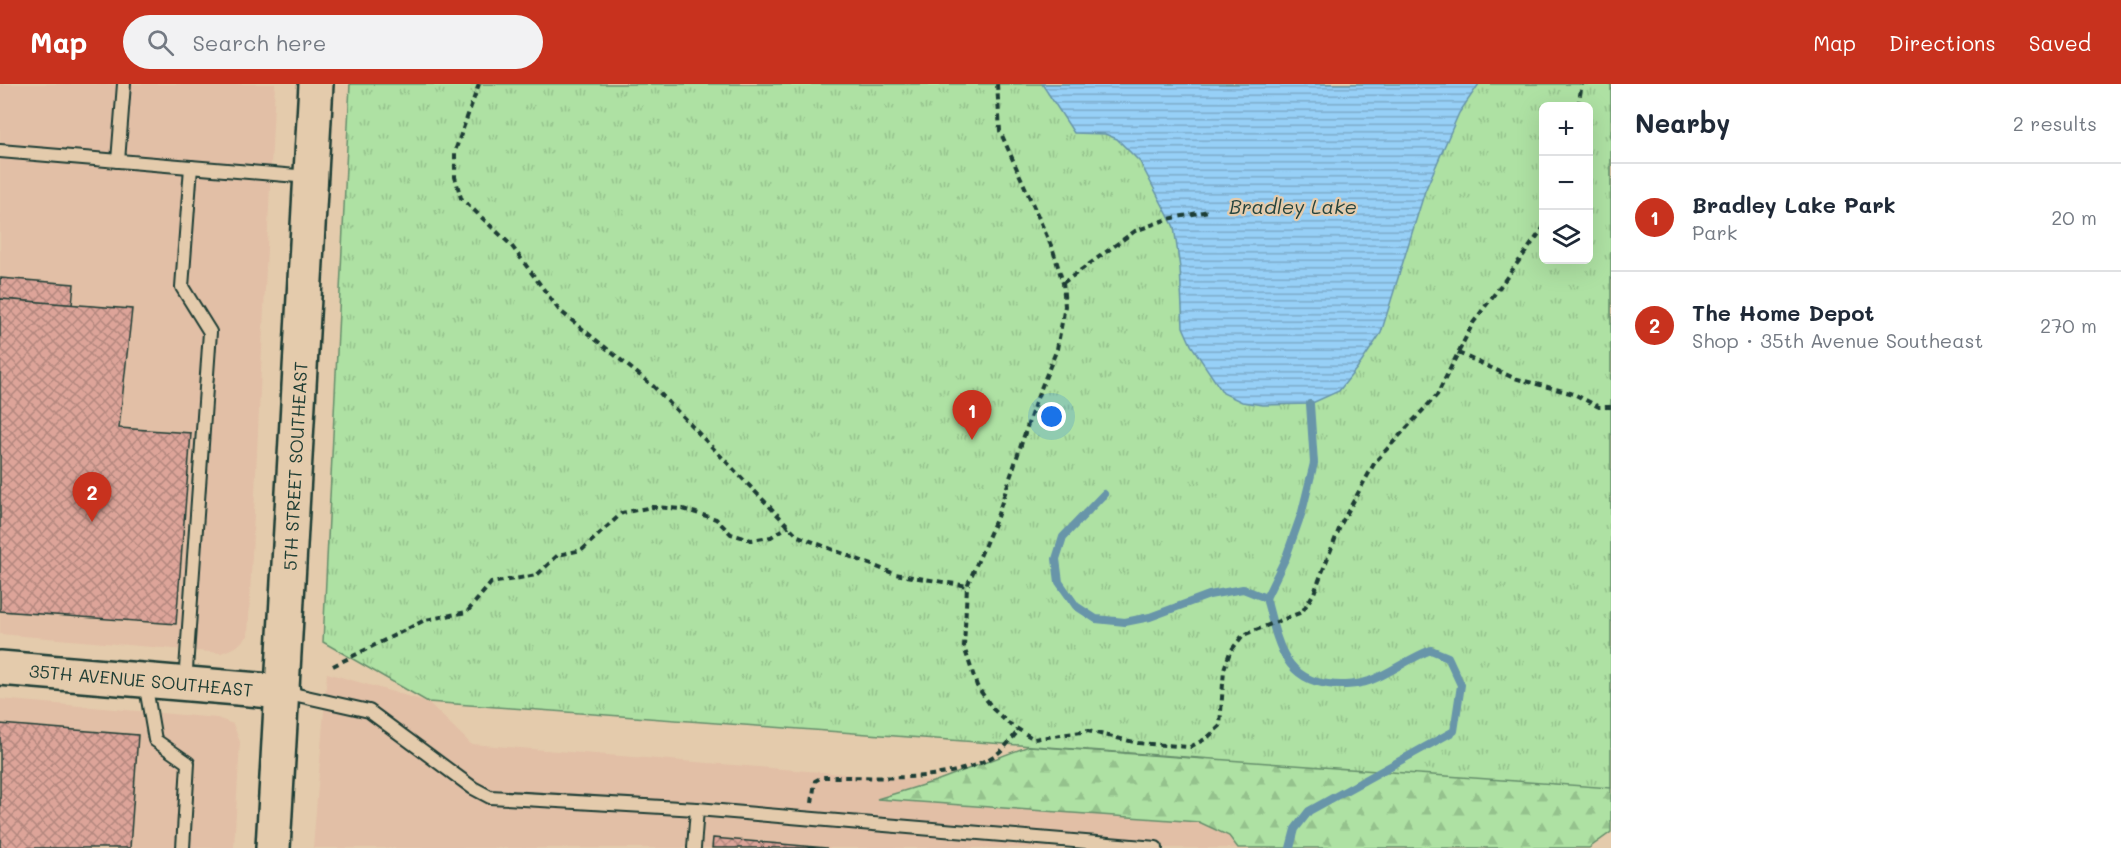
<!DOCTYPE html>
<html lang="en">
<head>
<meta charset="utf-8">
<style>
	:root { --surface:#fff; --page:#f2f2f3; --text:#1f2937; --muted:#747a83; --line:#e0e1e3; --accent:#c8321e }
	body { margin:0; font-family:Mali,sans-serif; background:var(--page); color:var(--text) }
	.controls { position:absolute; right:18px; top:18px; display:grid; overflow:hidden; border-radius:9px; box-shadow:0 6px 24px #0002 }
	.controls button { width:54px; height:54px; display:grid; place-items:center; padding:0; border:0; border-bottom:2px solid var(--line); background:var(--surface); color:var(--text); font:30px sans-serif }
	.you { position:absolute; left:1052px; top:333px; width:21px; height:21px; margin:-15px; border:4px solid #fff; border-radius:50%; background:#1a73e8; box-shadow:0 0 0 9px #1a73e833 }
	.badge { display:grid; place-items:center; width:39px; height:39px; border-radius:50%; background:var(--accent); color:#fff; font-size:20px; font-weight:700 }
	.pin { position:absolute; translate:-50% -50px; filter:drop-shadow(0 2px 3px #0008) }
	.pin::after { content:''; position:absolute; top:32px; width:21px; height:18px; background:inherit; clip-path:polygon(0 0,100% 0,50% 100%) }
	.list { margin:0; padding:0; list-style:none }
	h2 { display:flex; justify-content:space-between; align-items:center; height:78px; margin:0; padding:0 24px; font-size:26px }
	h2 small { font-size:20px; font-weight:400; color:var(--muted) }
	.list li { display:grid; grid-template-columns:39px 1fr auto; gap:18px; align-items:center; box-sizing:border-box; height:108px; padding:0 24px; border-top:2px solid var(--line) }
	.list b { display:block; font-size:22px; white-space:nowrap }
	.list p { margin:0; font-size:20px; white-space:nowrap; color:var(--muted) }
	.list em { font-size:20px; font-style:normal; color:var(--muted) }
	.icon { flex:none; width:33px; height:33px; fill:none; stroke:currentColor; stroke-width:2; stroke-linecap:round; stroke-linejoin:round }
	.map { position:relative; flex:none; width:1611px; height:764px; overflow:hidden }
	header { display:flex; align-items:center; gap:36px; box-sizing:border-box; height:84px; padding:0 30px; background:var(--accent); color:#fff }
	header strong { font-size:28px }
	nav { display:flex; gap:33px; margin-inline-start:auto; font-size:21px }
	.search { width:420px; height:54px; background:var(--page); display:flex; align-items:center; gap:15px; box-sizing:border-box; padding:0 21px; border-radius:33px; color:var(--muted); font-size:22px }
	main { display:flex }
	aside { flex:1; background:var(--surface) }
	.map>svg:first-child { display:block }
	.built { fill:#e2bfa6 }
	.forest { fill:url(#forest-firs); stroke:#668f6c; stroke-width:1.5 }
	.park { fill:url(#park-tufts); stroke:#668f6c; stroke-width:1.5; fill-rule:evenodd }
	.water { fill:url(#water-rules); stroke:#6795a9; stroke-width:1.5 }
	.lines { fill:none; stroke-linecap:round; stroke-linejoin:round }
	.stream { stroke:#6795a9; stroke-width:8 }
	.building { fill:url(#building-cross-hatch); stroke:#1f3d34; stroke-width:1.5 }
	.lane-casing { stroke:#1f3d34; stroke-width:16 }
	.secondary-casing { stroke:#1f3d34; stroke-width:38 }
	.path { stroke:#1f3d34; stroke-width:4; stroke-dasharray:6 4.5; stroke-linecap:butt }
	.lane { stroke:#e4cbac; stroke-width:12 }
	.secondary { stroke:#e4cbac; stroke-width:33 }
	.labels { text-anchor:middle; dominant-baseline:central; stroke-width:4.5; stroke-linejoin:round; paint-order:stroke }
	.street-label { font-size:18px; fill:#1f3d34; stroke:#e4cbac }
	.water-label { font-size:20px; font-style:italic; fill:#25443e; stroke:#e4cbac }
</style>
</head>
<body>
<header>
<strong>Map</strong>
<div class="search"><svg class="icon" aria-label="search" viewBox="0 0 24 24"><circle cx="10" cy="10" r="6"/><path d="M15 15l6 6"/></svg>Search here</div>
<nav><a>Map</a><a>Directions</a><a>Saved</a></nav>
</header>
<main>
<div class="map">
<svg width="1611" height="764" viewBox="0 0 1611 764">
	<defs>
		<pattern id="forest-firs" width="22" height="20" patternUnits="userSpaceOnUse" patternTransform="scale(1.5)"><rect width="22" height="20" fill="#aee1a3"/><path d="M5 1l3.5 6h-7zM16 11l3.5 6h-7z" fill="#95c28d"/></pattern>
		<pattern id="park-tufts" width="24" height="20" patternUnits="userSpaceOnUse" patternTransform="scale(1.5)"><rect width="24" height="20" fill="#aee1a3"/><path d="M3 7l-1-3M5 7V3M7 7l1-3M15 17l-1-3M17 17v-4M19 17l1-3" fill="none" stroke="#95c28d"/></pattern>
		<pattern id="water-rules" width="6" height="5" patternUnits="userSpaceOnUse" patternTransform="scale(1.5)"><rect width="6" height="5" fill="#97d0f7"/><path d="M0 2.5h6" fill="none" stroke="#7baac9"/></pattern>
		<pattern id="building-cross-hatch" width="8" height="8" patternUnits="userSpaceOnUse" patternTransform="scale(1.5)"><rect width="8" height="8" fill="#dda499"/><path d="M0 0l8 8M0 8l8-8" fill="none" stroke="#b3877e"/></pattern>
	</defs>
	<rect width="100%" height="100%" fill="#e4cbac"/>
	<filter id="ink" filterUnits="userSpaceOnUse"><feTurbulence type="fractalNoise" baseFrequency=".0167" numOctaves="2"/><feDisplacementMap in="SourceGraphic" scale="12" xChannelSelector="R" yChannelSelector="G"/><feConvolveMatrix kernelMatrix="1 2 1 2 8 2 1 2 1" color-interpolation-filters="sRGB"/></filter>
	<g filter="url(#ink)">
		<g class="built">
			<path d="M0 0H275L248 552 236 563 221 569 0 550Z"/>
			<path d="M327 589 428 618 471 660 1243 722 1240 764H313Z"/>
			<path d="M0 615 217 634 233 640 240 658 234 764H0Z"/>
		</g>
		<path class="forest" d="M1611 0V748L1589 764H1238L1229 752 1199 738 877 715 936 697 1029 662 1204 675 1544 176H1588V22Z"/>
		<path class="park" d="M350 0H1611V704L428 618 323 558ZM1544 22H1588V176H1544Z"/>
		<path class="water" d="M1042 0H1479L1459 29 1425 107 1381 249 1361 279 1339 307 1310 320 1263 321 1242 318 1223 309 1191 261 1183 243 1180 184 1174 143 1140 78 1117 55 1105 50 1074 49Z"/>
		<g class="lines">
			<g class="stream">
				<path d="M1104 410 1063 453 1056 475 1059 498 1076 522 1096 535 1125 538 1150 533 1209 511 1243 505 1266 514C1277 552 1281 595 1328 600 1340 602 1357 601 1369 597 1391 589 1409 574 1431 566L1448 573 1461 601 1454 647 1309 727 1295 745 1290 764"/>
				<path d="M1266 514 1286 473 1302 428 1314 379 1310 320"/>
			</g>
		</g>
		<g class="building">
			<path d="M0 194 74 200 72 221 0 215Z"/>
			<path d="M0 215 132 225 119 344 191 349 176 540 0 527Z"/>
			<path d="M0 640 138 651 130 764H0Z"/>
			<path d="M713 754 827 764H712Z"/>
		</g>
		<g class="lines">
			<g class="lane-casing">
				<g id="lane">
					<path d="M0 67 309 93"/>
					<path d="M118 77 124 0"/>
					<path d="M145 598 155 656 188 679 183 764"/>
					<path d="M185 599 210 248 182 203 191 83"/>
					<path d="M284 608 369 627 473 704 490 713 697 725 1156 764"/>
					<path d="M694 764 697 725"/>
				</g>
			</g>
			<g class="secondary-casing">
				<g id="secondary">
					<path d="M0 584 283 608"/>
					<path d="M273 764 316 0"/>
				</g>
			</g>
			<g class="path">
				<path d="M479 0 455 67V93L461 114 511 161 559 226 653 302 798 452 895 490 967 502"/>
				<path d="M997 0 1000 47 1053 166 1063 199 1065 222 1057 265 1035 319 997 433 967 502 964 563 977 602 993 625 1008 639 1034 655 1088 647 1138 659 1190 663 1207 654 1220 642 1224 585 1230 568 1243 551 1302 528 1314 509 1341 440 1375 378 1437 311 1473 239 1544 143"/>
				<path d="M1578 22 1582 0"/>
				<path d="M1063 199 1135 147 1168 135 1208 127"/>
				<path d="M1458 269 1514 294 1574 310 1599 323H1611"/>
				<path d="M333 582 425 536 467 528 491 499 537 491 558 471 582 466 622 429 652 423 683 425 716 435 731 450 751 456 771 453 789 442"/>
				<path d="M812 719 815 697 822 693C877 692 949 701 997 670 1005 664 1012 654 1019 646"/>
			</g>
			<use href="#lane" class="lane"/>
			<use href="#secondary" class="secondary"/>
		</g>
	</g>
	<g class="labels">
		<g class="street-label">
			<text transform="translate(295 382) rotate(-87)">5TH STREET SOUTHEAST</text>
			<text transform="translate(141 596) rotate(5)">35TH AVENUE SOUTHEAST</text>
		</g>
		<g class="water-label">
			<text x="1293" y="122">Bradley Lake</text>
		</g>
	</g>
</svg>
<div class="controls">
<button>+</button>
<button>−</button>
<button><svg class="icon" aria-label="layers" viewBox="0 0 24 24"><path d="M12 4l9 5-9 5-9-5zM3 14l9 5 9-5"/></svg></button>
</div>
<div class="you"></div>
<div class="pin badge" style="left:972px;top:356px">1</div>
<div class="pin badge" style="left:92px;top:438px">2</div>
</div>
<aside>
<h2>Nearby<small>2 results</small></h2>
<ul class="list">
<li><span class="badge">1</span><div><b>Bradley Lake Park</b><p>Park</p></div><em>20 m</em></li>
<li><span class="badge">2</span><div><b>The Home Depot</b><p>Shop · 35th Avenue Southeast</p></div><em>270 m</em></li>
</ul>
</aside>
</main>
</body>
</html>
